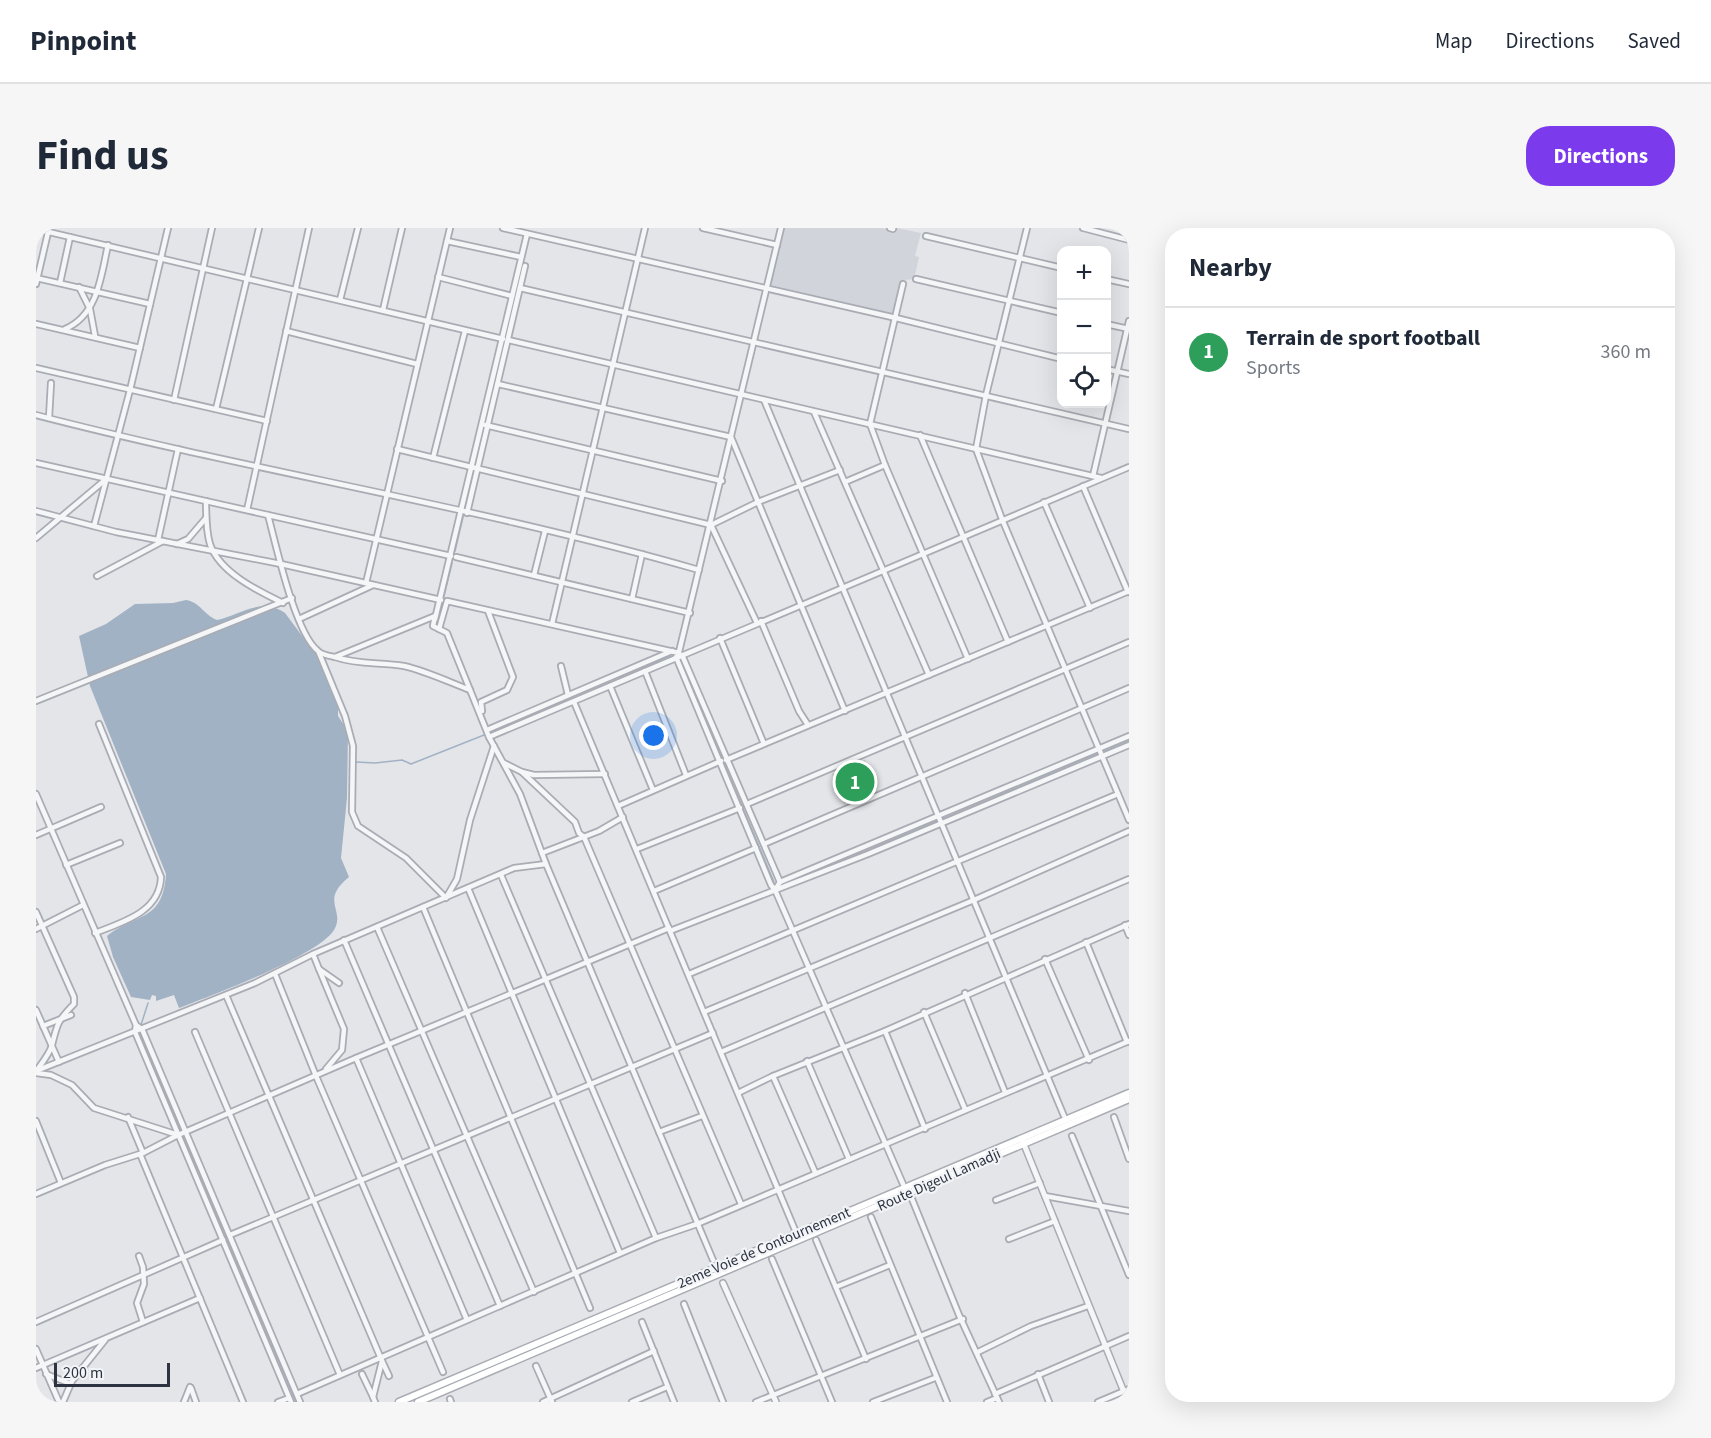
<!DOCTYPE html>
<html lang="en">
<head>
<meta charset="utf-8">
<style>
	:root { --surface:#fff; --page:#f6f6f7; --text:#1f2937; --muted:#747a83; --line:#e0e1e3; --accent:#7c3aed }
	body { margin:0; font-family:"Source Sans 3",sans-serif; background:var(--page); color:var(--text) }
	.controls { position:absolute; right:18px; top:18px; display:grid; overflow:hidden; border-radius:12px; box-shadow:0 6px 24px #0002 }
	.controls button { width:54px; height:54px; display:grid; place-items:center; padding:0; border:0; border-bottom:2px solid var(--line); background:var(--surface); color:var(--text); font:30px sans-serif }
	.scale { position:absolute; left:18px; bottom:15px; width:116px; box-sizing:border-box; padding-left:6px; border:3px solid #2d3340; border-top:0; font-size:16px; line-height:21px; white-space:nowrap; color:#2d3340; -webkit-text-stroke:4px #f2f4f7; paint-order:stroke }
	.you { position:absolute; left:618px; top:508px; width:21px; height:21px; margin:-15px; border:4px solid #fff; border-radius:50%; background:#1a73e8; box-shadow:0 0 0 9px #1a73e833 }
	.badge { display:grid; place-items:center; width:39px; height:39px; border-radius:50%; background:var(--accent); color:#fff; font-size:20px; font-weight:700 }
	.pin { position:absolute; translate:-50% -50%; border:3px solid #fff; box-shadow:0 2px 6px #0006 }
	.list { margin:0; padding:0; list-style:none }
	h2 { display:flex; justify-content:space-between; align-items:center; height:78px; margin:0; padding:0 24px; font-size:26px }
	h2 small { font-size:20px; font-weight:400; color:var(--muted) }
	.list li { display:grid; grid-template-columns:39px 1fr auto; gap:18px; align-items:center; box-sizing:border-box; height:90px; padding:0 24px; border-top:2px solid var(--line) }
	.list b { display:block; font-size:22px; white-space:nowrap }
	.list p { margin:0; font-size:20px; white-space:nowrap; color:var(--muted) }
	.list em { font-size:20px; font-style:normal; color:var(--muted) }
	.icon { flex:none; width:33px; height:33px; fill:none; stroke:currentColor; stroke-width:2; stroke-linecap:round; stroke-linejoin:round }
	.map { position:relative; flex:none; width:1093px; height:1174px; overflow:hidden; border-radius:24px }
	header { display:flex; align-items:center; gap:36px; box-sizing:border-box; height:84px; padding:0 30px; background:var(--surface); border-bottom:2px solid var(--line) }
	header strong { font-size:28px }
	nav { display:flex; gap:33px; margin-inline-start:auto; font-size:21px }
	.intro { display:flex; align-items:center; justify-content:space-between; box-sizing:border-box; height:144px; padding:0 36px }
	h1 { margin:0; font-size:42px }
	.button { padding:15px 27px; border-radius:24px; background:var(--accent); color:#fff; font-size:21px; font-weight:700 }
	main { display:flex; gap:36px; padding:0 36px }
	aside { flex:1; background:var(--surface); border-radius:24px; box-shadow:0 6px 24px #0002 }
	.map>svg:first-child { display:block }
	.built { fill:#d1d4db }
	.green { fill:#c8d2c5 }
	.water { fill:#a2b2c5 }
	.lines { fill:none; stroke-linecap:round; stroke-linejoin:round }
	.stream { stroke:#a2b2c5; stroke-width:1.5 }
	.minor-casing { stroke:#a9acb3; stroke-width:8 }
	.tertiary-casing { stroke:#a9acb3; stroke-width:8 }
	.secondary-casing { stroke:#a9acb3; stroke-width:9 }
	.minor { stroke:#f5f6f8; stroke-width:4.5 }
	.tertiary { stroke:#f5f6f8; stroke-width:5 }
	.secondary { stroke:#fff; stroke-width:6 }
	.labels { text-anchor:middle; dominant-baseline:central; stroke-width:4.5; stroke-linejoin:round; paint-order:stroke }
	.street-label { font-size:15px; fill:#2d3340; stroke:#f2f4f7 }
</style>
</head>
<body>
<header>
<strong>Pinpoint</strong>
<nav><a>Map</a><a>Directions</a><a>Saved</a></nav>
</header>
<div class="intro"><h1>Find us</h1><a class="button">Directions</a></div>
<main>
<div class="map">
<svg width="1093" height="1174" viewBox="0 0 1093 1174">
	<rect width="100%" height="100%" fill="#e3e5e9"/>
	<path class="built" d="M748 0H846L858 3 861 0 885 5 879 28 883 29 878 51 867 52 859 88 734 59Z"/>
	<path class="green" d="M829 532 841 562 808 576 796 546Z"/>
	<path class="water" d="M150 372C164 374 168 387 181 392 206 386 225 369 249 385L284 432 302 474V488L312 503 311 570 305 630 313 649C283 673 310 682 298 702 282 728 174 768 143 780L138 767 120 773V768L116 767 114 772 95 769 77 729 71 708C100 685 127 694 130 646L54 458 43 408 70 396 99 376 137 375Z"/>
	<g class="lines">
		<g class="stream">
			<path d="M460 149 482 55"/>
			<path d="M450 192 455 167"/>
			<path d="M440 234 445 210"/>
			<path d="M429 278 437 246"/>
			<path d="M419 323 427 289"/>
			<path d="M408 368 416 335"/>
			<path d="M405 383V380"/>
			<path d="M644 431 738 654"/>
			<path d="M515 481 634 428"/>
			<path d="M456 504 497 488"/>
			<path d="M320 534 339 535 366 532 375 536 448 507"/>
			<path d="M907 591 1093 512"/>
			<path d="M785 642 901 593"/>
			<path d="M105 797 112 775"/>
			<path d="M104 808 145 904"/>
			<path d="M147 908 260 1174"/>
		</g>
		<g class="minor-casing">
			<g id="minor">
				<path d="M467 0 860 90 1026 131"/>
				<path d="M667 0 741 17"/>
				<path d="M854 0 857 1"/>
				<path d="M991 0 950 167 940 221 966 291 1093 592"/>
				<path d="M1047 0 1093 12"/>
				<path d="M0 1 467 111"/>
				<path d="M890 8 1026 40"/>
				<path d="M411 13 485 29"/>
				<path d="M402 49 476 68"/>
				<path d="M0 50 114 76"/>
				<path d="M880 51 1026 85"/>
				<path d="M1070 51 1093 56"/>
				<path d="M24 55 34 9"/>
				<path d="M0 56 13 0"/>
				<path d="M867 56 834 196 849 237 932 431"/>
				<path d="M43 59 54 81 59 108"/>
				<path d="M484 60 1093 201"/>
				<path d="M304 72 322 0"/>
				<path d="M347 82 366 0"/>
				<path d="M0 96 104 120"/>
				<path d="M1070 96 1093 101"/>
				<path d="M29 101C62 87 65 48 72 17"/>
				<path d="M250 103 381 136"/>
				<path d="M472 112 1065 250"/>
				<path d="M0 140 231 193"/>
				<path d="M1070 141 1093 146"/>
				<path d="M462 156 695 209 809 483"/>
				<path d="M138 172 176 0"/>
				<path d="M728 172 1028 888"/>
				<path d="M180 181 223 0"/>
				<path d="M778 184 893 447"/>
				<path d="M0 187C220 244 445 279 663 342"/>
				<path d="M13 190 15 155"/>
				<path d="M449 197 686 253"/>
				<path d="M884 207 972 414"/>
				<path d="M361 221 675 297 722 274 804 242"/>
				<path d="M397 230 429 103"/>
				<path d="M0 235 415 328"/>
				<path d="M1057 248 1093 93"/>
				<path d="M809 254 849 237"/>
				<path d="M1047 258 1092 364"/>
				<path d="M170 273C170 287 170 303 174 316 183 344 222 363 247 375"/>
				<path d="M1008 274 1054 380"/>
				<path d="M211 282 273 0"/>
				<path d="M0 283 80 304 245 336 405 372"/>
				<path d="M431 285 489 38"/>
				<path d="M232 287C240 317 259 405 282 423 286 427 294 428 299 429L399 388 397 398 411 405 453 509 484 566 510 636 677 1032"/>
				<path d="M675 297 721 395"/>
				<path d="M58 298 94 162 132 0"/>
				<path d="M0 310 69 252"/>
				<path d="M122 312 142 221"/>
				<path d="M141 316 152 311 170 290"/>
				<path d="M420 329 654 385"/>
				<path d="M498 347 509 303"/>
				<path d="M61 348 127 313"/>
				<path d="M330 355 414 0"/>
				<path d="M596 371 606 326"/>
				<path d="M263 391 337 357"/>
				<path d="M399 391 491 6"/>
				<path d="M725 393 763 483 772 497"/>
				<path d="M516 396 609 0"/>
				<path d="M403 401 411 373 643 425"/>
				<path d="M684 410 728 516"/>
				<path d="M283 425 309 488 317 518 316 584 322 598 370 630 410 670 421 651 434 592 458 518"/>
				<path d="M646 427 744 654 739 662 867 956"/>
				<path d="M642 428 745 0"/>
				<path d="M299 429C323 437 344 434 368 438 390 443 413 454 434 462"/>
				<path d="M640 429 735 657 739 662"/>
				<path d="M525 438 532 467"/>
				<path d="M609 443 650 547"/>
				<path d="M574 458 617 562"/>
				<path d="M0 473 256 370"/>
				<path d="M538 474 759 1002"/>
				<path d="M446 483 445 474 471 462 477 449 452 383"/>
				<path d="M451 502 636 423"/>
				<path d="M453 509 1093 239"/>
				<path d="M690 532 1093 363"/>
				<path d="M468 535 486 544 539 594 543 605 548 609 705 976"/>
				<path d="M486 544 498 547 569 546"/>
				<path d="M0 566 100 797"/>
				<path d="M711 576 1093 414"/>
				<path d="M582 578 685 533"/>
				<path d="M0 607 65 579"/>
				<path d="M728 616 1093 460"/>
				<path d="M601 621 704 580"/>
				<path d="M506 625 563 603 587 589"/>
				<path d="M30 637 84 615"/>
				<path d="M465 647 620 1010"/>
				<path d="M744 654 1093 508"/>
				<path d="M432 660 584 1025"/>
				<path d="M618 663 720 620"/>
				<path d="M387 679 554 1080"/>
				<path d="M0 684 38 769V776C22 792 21 796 16 817 14 825 6 835 1 842"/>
				<path d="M1089 697 1093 707"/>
				<path d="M341 699 498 1064"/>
				<path d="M0 701 47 677"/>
				<path d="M634 703 832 626 1093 517"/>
				<path d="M59 705C87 694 124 684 125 649L63 496"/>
				<path d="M308 712 464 1078"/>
				<path d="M1050 714 1091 814"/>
				<path d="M277 726 283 741 303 755"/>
				<path d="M1009 731 1053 832"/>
				<path d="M283 741 308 801 306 822 290 841"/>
				<path d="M239 746 280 848 407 1144"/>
				<path d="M653 746 1082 566"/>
				<path d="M929 765 969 864"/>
				<path d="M190 767 346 1133 337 1169 339 1174"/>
				<path d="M0 782 23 834"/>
				<path d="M668 784 938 672 1093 603"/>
				<path d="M888 784 929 881"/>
				<path d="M7 798 35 787"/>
				<path d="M849 803 889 901"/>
				<path d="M159 804 304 1147"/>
				<path d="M685 824 1093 651"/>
				<path d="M320 830 431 1092"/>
				<path d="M771 833 813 931"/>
				<path d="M0 843 219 755 277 726 478 640 510 636"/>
				<path d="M0 845 15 847 36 857 58 880 142 907"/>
				<path d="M737 848 779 944"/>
				<path d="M702 865 737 848 849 803 1093 696"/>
				<path d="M92 889 107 925"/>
				<path d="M1078 889 1093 931"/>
				<path d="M0 893 25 955"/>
				<path d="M623 904 666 888"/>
				<path d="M1036 908 1093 1047"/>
				<path d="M104 926 207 1174"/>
				<path d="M0 966 69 937 107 925 142 907 320 830 633 700"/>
				<path d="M1009 968 1093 983"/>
				<path d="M876 971 923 1087 963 1174"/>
				<path d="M960 972 1004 955"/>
				<path d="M835 989 911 1174"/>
				<path d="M194 1007 677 805"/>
				<path d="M973 1011 1019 993"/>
				<path d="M780 1012 830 1131"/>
				<path d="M103 1028 107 1039 108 1056 101 1075 107 1094"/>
				<path d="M736 1031 796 1174"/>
				<path d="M800 1059 854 1037"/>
				<path d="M648 1076 687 1174"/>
				<path d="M0 1094 187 1012"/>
				<path d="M606 1094 638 1174"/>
				<path d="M0 1121 23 1174"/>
				<path d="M942 1124 995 1098 1052 1078"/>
				<path d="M346 1133 353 1148"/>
				<path d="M500 1138 516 1174"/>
				<path d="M0 1140 164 1070"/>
				<path d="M10 1146 35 1156"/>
				<path d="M326 1146 337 1169"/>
				<path d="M1002 1146 1013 1174"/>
				<path d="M155 1160 160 1174"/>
				<path d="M261 1166 620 1010 661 996 1093 813"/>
				<path d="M959 1166 1093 1108"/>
				<path d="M414 1171 415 1174"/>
				<path d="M27 1174 36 1153 69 1112"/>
				<path d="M148 1174 154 1159"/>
				<path d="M242 1174 253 1170"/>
				<path d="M255 1174 99 804 100 797 106 801 264 1174"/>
				<path d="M507 1174 618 1123"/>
				<path d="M596 1174 631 1159"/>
				<path d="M720 1174 927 1091"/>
				<path d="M837 1174 899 1150"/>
				<path d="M951 1174 961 1170"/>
				<path d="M1062 1174 1093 1161"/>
			</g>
		</g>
		<g class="tertiary-casing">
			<g id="tertiary">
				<path d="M987 914 1092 1174"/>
				<path d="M687 1055 740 1174"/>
			</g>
		</g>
		<g class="secondary-casing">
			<g id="secondary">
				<path d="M363 1174 1093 865"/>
				<path d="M382 1174 1093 871"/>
			</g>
		</g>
		<use href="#minor" class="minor"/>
		<use href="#tertiary" class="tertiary"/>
		<use href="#secondary" class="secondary"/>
	</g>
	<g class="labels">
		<g class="street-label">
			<text transform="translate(903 952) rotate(-24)">Route Digeul Lamadji</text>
			<text transform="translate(728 1020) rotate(-23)">2eme Voie de Contournement</text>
		</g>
	</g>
</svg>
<div class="controls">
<button>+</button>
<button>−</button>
<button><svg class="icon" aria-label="locate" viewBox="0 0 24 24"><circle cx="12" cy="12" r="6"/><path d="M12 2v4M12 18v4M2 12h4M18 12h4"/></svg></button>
</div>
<div class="scale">200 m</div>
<div class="you"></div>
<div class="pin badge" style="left:819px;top:554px;background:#2e9e5b">1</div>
</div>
<aside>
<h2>Nearby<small></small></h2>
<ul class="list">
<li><span class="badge" style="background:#2e9e5b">1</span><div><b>Terrain de sport football</b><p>Sports</p></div><em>360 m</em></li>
</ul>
</aside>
</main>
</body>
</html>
